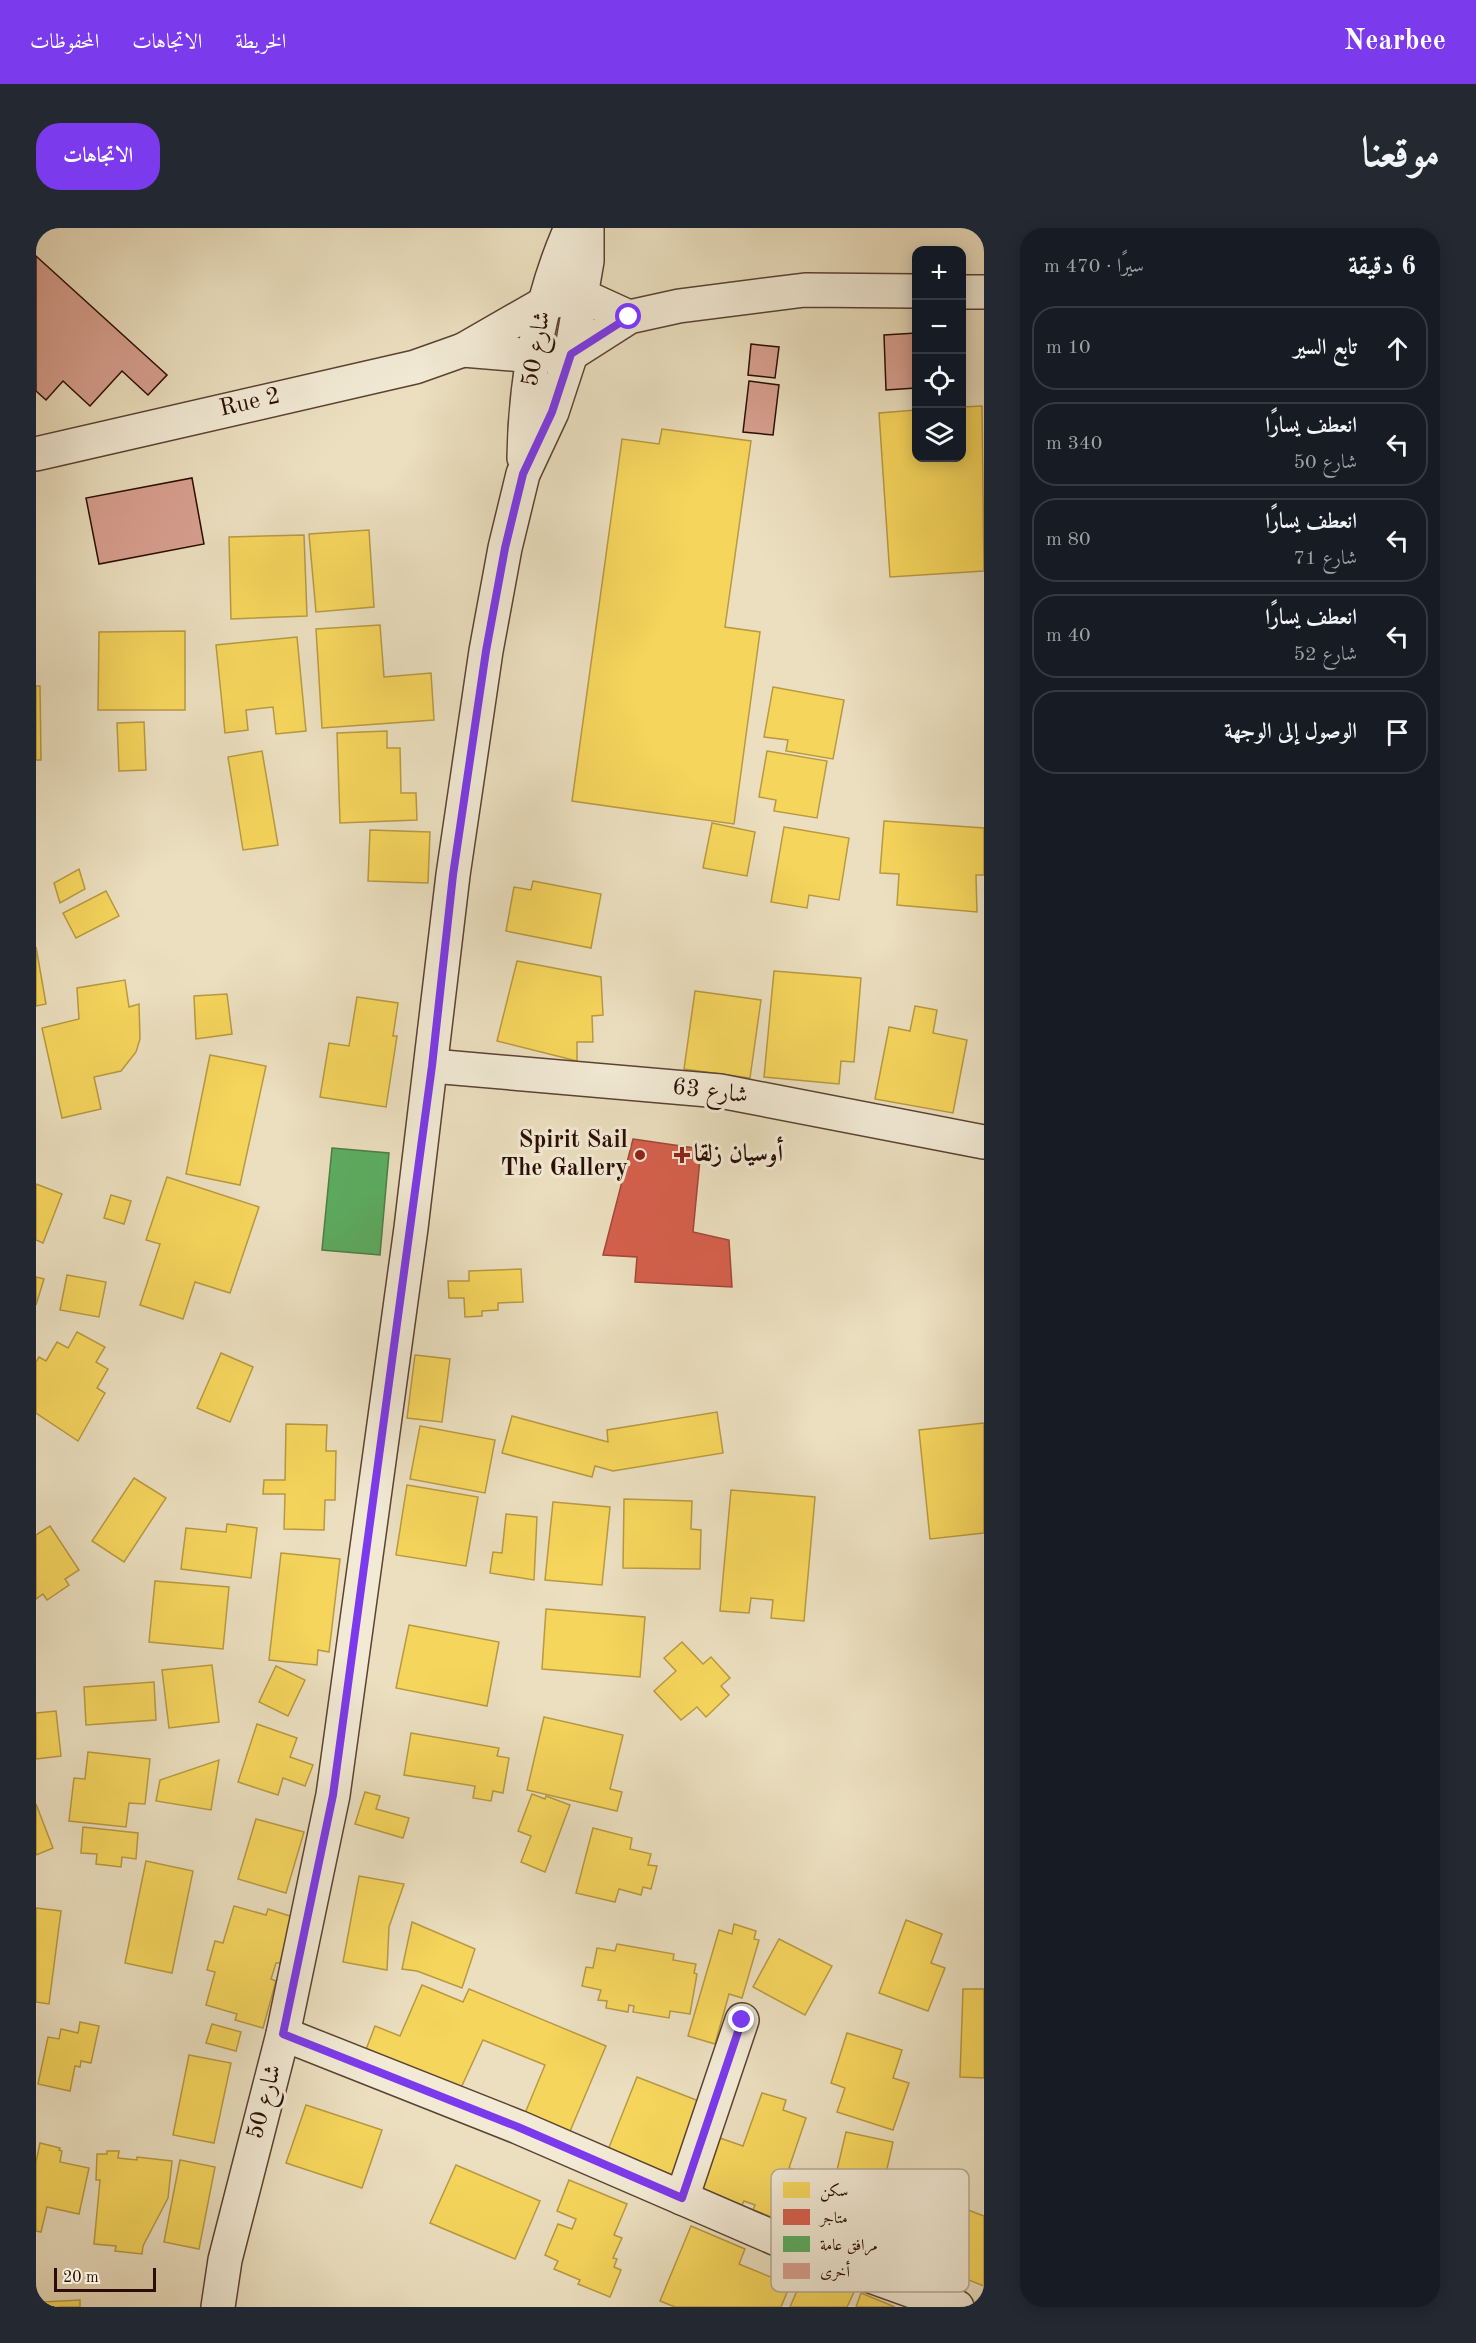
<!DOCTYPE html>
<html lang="ar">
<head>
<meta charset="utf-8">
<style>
	:root { --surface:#171b24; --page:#242831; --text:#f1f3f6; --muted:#9ea1a6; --line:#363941; --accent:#7c3aed }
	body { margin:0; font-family:"Old Standard TT",Amiri,serif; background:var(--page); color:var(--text); direction:rtl }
	.controls { position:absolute; right:18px; top:18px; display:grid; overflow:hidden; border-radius:12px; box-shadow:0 3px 15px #0003 }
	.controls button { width:54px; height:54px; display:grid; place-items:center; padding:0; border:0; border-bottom:2px solid var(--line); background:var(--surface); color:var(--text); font:30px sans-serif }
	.scale { position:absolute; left:18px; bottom:15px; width:102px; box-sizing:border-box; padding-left:6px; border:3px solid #2b0d03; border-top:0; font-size:16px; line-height:21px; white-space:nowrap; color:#2b0d03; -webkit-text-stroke:4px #f2ead5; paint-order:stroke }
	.stop { position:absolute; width:18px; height:18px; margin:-14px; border:4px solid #7c3aed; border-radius:50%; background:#fff }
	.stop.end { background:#7c3aed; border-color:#fff; box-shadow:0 2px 6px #0008 }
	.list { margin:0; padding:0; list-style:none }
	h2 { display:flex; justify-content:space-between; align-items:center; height:78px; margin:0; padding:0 24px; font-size:26px }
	h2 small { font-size:20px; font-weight:400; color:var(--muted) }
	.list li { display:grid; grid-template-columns:39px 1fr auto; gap:18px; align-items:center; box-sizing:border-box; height:84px; margin:0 12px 12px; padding:0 12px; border:2px solid var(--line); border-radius:24px }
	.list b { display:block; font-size:22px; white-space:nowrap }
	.list p { margin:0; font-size:20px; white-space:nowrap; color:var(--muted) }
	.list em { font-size:20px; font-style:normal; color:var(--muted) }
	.icon { flex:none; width:33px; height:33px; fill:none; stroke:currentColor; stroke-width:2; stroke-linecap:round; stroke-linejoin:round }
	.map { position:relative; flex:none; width:948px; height:2079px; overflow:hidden; direction:ltr; border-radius:24px }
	header { display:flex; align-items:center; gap:36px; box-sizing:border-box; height:84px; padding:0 30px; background:var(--accent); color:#fff }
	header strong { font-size:28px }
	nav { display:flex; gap:33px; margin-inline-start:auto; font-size:21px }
	.intro { display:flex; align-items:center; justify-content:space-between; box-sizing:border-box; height:144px; padding:0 36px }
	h1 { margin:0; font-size:42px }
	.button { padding:15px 27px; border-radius:24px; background:var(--accent); color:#fff; font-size:21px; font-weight:700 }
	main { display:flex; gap:36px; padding:0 36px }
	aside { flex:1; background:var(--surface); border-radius:24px; box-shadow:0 3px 15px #0003 }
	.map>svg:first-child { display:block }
	.homes { fill:#f6d55c; stroke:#b99941; stroke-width:1.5 }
	.shops { fill:#d6604d; stroke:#a34737; stroke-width:1.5 }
	.public { fill:#5aae61; stroke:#4c7e45; stroke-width:1.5 }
	.building { fill:#d8a090; stroke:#2b0d03; stroke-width:1.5 }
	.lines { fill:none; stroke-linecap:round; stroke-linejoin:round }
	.minor-casing { stroke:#5b4232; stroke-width:36 }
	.minor { stroke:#f2ead5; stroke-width:33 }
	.route { stroke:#7c3aed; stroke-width:8 }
	.poi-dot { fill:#8f2418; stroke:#f2ead5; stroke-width:2 }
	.labels { text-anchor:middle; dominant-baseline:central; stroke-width:6; stroke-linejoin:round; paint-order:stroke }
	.street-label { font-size:24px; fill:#2b0d03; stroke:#f2ead5 }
	.poi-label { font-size:24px; font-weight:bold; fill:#2b0d03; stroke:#f2ead5; text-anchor:end }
	.key { fill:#f2ead5; stroke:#b6a896; stroke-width:1.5 }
	.key-label { font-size:16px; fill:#2b0d03 }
</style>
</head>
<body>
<header>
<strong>Nearbee</strong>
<nav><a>الخريطة</a><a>الاتجاهات</a><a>المحفوظات</a></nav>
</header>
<div class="intro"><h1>موقعنا</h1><a class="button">الاتجاهات</a></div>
<main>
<aside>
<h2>6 دقيقة<small>سيرًا · 470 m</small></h2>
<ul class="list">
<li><svg class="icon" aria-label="ahead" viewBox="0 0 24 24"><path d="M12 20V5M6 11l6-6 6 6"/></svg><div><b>تابع السير</b></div><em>10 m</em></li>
<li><svg class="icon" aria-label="left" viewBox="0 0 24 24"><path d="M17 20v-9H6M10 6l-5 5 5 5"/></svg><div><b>انعطف يسارًا</b><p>شارع 50</p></div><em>340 m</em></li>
<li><svg class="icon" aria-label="left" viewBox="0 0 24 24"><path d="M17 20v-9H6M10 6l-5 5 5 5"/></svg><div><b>انعطف يسارًا</b><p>شارع 71</p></div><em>80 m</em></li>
<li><svg class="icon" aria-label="left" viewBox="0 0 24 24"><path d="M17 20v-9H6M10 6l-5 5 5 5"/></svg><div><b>انعطف يسارًا</b><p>شارع 52</p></div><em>40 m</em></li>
<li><svg class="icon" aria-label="arrive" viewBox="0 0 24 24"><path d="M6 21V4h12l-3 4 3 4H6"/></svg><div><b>الوصول إلى الوجهة</b></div></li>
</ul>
</aside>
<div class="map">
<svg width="948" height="2079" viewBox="0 0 948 2079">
	<rect width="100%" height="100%" fill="#ebdfbf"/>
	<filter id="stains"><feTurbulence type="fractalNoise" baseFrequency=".00333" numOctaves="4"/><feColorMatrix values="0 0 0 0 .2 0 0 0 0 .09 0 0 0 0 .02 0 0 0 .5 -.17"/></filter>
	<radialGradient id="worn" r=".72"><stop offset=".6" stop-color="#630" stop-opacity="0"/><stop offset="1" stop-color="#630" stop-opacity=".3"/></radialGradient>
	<g class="homes">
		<path d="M946 178 948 343 854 349 843 185 880 182V230H926V179Z"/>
		<path d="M626 201 715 213 689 399 724 404 698 596 536 573 586 211 623 216Z"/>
		<path d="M333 302 338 379 280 384 273 306Z"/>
		<path d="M268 307 271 388 195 391 193 309Z"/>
		<path d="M344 397 348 449 395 445 398 492 286 500 280 401Z"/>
		<path d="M149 403V482H62L63 404Z"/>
		<path d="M261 409 270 503 240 506 237 479 210 482 212 502 189 505 180 417Z"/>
		<path d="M0 458H4L5 532H0Z"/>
		<path d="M737 459 808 472 797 531 750 523 752 512 728 509Z"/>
		<path d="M108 494 110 542 83 543 81 495Z"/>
		<path d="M351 503V520H364L365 565H380L381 592 304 595 301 505Z"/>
		<path d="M226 523 242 617 207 622 192 529Z"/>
		<path d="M731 523 791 533 781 590 738 583 740 572 723 569Z"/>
		<path d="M848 593 948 600V647H940L941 684 861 677 863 646 844 645Z"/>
		<path d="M676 595 719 604 711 648 667 640Z"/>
		<path d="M748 599 813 610 803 672 773 667 771 680 735 674Z"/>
		<path d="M334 602 394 604 392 655 332 653Z"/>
		<path d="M43 641 49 661 24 675 18 655Z"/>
		<path d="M497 653 565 666 555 720 470 703 478 659 495 662Z"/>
		<path d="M70 663 83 688 40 710 27 685Z"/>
		<path d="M0 719 10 776 0 778Z"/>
		<path d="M481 733 565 749 567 787 556 788 557 814H541V833L461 813Z"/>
		<path d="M738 743 825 750 818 834 805 833 803 856 728 849Z"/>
		<path d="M89 752 93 779 103 776 104 811 100 824 85 843 58 849 65 881 26 890 6 800 43 791 41 760Z"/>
		<path d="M659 763 725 772 714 850 648 841Z"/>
		<path d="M191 766 196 806 160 811 158 768Z"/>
		<path d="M321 769 362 775 357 808H361L350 879 284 869 293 815 313 818Z"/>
		<path d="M879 778 901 782 897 805 931 812 917 885 839 871 853 799 874 803Z"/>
		<path d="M174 827 230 838 204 957 150 946Z"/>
		<path d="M131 949 223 979 194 1065 159 1054 147 1091 104 1077 124 1016 110 1012Z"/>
		<path d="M0 956 26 966 7 1015 0 1012Z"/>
		<path d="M75 967 95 973 88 996 68 990Z"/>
		<path d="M485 1041 487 1074 462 1075V1082L446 1083V1088L429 1089 428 1070H413L412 1053H433V1043Z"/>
		<path d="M31 1047 70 1054 63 1089 24 1082Z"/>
		<path d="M0 1049 8 1051 0 1077Z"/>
		<path d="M41 1104 69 1119 60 1134 72 1141 61 1160 69 1165 42 1213 0 1185V1134L3 1129 10 1133 21 1114 32 1120Z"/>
		<path d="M185 1125 217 1139 194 1194 161 1180Z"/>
		<path d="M379 1127 414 1131 406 1194 371 1190Z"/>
		<path d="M681 1184 687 1225 577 1243 559 1238 556 1249 466 1225 476 1188 572 1214 571 1202Z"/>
		<path d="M948 1195V1305L894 1311 883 1202Z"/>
		<path d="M250 1196 291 1197 290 1223H300L299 1272H289L288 1302 248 1301 249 1266H227L228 1252H249Z"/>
		<path d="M384 1198 459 1212 449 1265 374 1251Z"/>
		<path d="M98 1250 130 1270 88 1334 56 1313Z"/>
		<path d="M371 1257 442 1269 430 1338 360 1327Z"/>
		<path d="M695 1262 779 1269 768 1393 735 1390 737 1372 715 1370 713 1385 684 1383Z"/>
		<path d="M588 1271 656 1273 655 1301 665 1302 664 1341 587 1340Z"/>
		<path d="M517 1274 574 1279 566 1357 509 1352Z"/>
		<path d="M470 1286 501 1289 498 1352 454 1345 457 1324 466 1325Z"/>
		<path d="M191 1296 221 1300 215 1350 145 1341 150 1300 190 1304Z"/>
		<path d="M14 1298 43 1342 29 1351 33 1357 11 1372 7 1366 0 1371V1307Z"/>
		<path d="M245 1325 304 1331 293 1424 282 1422 281 1437 233 1432Z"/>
		<path d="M119 1353 193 1359 187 1421 113 1414Z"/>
		<path d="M510 1381 609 1389 604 1449 506 1441Z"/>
		<path d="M373 1397 463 1414 451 1478 360 1460Z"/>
		<path d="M646 1414 667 1436 675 1429 694 1450 685 1458 693 1467 670 1489 661 1479 645 1492 618 1463 640 1443 628 1430Z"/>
		<path d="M176 1437 183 1494 133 1500 126 1442Z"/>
		<path d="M240 1438 269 1452 252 1488 223 1474Z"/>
		<path d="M118 1454 120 1492 50 1497 48 1459Z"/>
		<path d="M20 1483 25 1528 0 1531V1485Z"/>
		<path d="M508 1489 587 1507 574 1561 586 1564 581 1583 491 1562Z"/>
		<path d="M221 1496 261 1510 254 1529 277 1537 269 1558 247 1550 242 1567 202 1554Z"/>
		<path d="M375 1505 463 1520 461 1528 473 1530 467 1565 457 1563 455 1573 437 1570 439 1558 368 1547Z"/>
		<path d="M52 1524 114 1531 109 1576 93 1575 90 1599 33 1593 38 1550 49 1551Z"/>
		<path d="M183 1532 175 1582 120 1573 124 1552Z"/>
		<path d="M329 1564 344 1568 340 1581 373 1590 367 1610 319 1596Z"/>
		<path d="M496 1566 509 1571 510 1568 534 1577 509 1644 485 1634 495 1608 482 1603Z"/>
		<path d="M0 1576 17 1620 0 1627Z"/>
		<path d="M220 1591 268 1604 250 1665 202 1651Z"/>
		<path d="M47 1599 102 1605 100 1631 86 1629 85 1639 60 1636 61 1626 45 1625Z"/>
		<path d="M557 1600 596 1610 594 1621 615 1626 612 1637 621 1638 615 1661 607 1659 605 1667 583 1661 579 1674 540 1665Z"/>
		<path d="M110 1633 157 1643 136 1745 89 1735Z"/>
		<path d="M323 1648 368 1656 353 1699 351 1742 307 1734Z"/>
		<path d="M198 1678 230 1687 232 1681 257 1689 244 1735H240L235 1751 240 1753 227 1800 199 1792 201 1786 170 1777 179 1744 171 1742 179 1713 187 1715Z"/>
		<path d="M0 1680 25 1683 13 1776 0 1774Z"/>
		<path d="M870 1692 906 1706 895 1735 909 1740 892 1783 843 1765Z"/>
		<path d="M376 1694 439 1721 426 1760 381 1743 366 1741Z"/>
		<path d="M698 1696 720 1703 718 1711 723 1712 706 1770 693 1766 679 1816 652 1808 683 1702 696 1706Z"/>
		<path d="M743 1711 796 1738 769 1787 717 1759Z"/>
		<path d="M581 1716 638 1726 637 1732 660 1736 658 1745 661 1746 654 1786 634 1783 633 1790 597 1784 598 1778 593 1777 592 1784 570 1780 571 1773 562 1772 565 1762 546 1758 550 1739 557 1740 561 1720 579 1723Z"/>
		<path d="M386 1757 427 1774 433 1761 570 1818 532 1908 487 1890 509 1837 447 1812 424 1862 329 1824 339 1798 364 1808Z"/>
		<path d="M927 1761H948V1850L924 1849Z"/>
		<path d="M44 1794 63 1798 55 1835 45 1833 44 1839 39 1838 34 1863 2 1856 12 1809 23 1811 25 1801 42 1805Z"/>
		<path d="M176 1796 205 1804 200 1823 170 1815Z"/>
		<path d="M811 1805 866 1822 857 1850 873 1855 857 1902 801 1884 809 1860 795 1855Z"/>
		<path d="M153 1827 195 1835 178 1915 137 1907Z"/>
		<path d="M601 1849 673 1877 644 1950 572 1922Z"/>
		<path d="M726 1865 750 1872 747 1882 770 1890 753 1940 764 1943 756 1968 762 1970 754 1996 717 1982 719 1977 708 1973 706 1977 663 1962 681 1909 707 1918Z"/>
		<path d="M270 1877 346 1902 326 1960 250 1935Z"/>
		<path d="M810 1904 857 1914 838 1999 830 1996 823 2024 764 2011 778 1950 798 1955Z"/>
		<path d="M4 1915 24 1920 23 1922 26 1923 24 1934 53 1940 43 1986 11 1979 5 2004 0 2003V1934Z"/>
		<path d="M71 1923H83L82 1930 101 1932V1929L136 1933 132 1970 107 2018 106 2026 79 2023 80 2018 58 2016 64 1952H60L61 1926H71Z"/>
		<path d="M144 1932 179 1939 163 2021 128 2014Z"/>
		<path d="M420 1937 504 1973 479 2031 394 1995Z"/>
		<path d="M533 1952 591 1976 578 2007 586 2010 577 2030 581 2031 578 2039 585 2042 574 2069 542 2056 544 2052 518 2041 522 2033 509 2027 522 1996 536 2001 540 1991 521 1983Z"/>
		<path d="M901 1970 948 1988V2058L877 2030Z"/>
		<path d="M655 1998 709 2021 703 2036 754 2057 745 2079H639L624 2073Z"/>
		<path d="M770 2042 819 2062 811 2079H754Z"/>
		<path d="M825 2065 859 2079H820Z"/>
		<path d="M44 2072V2079H7V2074Z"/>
	</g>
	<path class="shops" d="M597 911 665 921 657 1004 693 1012 696 1059 599 1054 601 1029 567 1027Z"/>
	<path class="public" d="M296 920 353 925 344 1027 286 1022Z"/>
	<g class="building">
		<path d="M0 28 131 147 112 167 86 143 54 178 27 153 10 172 0 163Z"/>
		<path d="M880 105V160L850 162 848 107Z"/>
		<path d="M715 116 743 119 739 150 712 147Z"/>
		<path d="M713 153 743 157 737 207 707 204Z"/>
		<path d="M156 250 168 316 63 336 50 270Z"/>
	</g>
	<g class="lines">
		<g class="minor-casing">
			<g id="minor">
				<path d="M926 64H948"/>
				<path d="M427 122 498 128 535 126 593 89 643 78 769 62 880 63"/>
				<path d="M0 226 379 139 427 122 509 75 547 68 593 89"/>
				<path d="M488 230C489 154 504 69 535 0"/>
				<path d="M396 838 684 863 948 914"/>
				<path d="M247 1806 482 1899 787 2031 921 2079"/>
				<path d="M646 1970 706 1792"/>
				<path d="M182 2079 189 2032 247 1806 297 1567 375 1000 417 647 450 423 469 320 487 246 516 184 535 126 551 33V0"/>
			</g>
		</g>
		<use href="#minor" class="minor"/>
	</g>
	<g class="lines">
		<path class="route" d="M593 89 535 126 516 184 487 246 469 320 450 423 417 647 396 838 297 1567 247 1806 482 1899 646 1970 706 1792"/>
	</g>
	<g class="poi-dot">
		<circle cx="604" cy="927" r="6"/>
		<path d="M643 918h6v6h6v6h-6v6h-6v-6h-6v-6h6z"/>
	</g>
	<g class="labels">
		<g class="street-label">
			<text transform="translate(501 121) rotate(-80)">شارع 50</text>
			<text transform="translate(214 175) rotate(-13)">Rue 2</text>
			<text transform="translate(674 864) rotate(7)">شارع 63</text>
			<text transform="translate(229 1874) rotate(-75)">شارع 50</text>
		</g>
		<g class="poi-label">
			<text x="592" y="913">Spirit Sail<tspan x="592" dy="28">The Gallery</tspan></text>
			<text x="658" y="927" text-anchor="start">أوسيان زلقا</text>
		</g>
	</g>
	<rect x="735" y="1941" width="198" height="123" rx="9" class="key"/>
	<rect x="747" y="1954" width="27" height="16" fill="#f6d55c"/>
	<rect x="747" y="1981" width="27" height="16" fill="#d6604d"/>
	<rect x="747" y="2008" width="27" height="16" fill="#5aae61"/>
	<rect x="747" y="2035" width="27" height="16" fill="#d8a090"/>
	<g class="key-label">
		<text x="784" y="1968">سكن</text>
		<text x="784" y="1995">متاجر</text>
		<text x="784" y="2022">مرافق عامة</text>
		<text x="784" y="2049">أخرى</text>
	</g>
	<rect width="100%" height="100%" filter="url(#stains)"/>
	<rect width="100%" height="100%" fill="url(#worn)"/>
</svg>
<div class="controls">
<button>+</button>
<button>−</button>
<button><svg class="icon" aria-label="locate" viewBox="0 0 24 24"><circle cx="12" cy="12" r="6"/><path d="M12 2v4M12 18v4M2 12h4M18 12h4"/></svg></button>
<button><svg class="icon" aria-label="layers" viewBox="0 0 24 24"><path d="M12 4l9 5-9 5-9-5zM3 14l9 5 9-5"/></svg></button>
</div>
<div class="scale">20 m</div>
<div class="stop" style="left:593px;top:89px"></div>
<div class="stop end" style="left:706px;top:1792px"></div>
</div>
</main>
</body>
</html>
